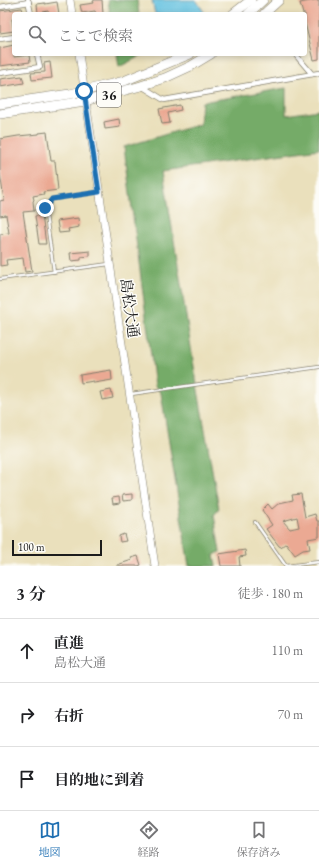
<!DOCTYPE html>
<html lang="ja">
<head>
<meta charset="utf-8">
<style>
	:root { --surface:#fff; --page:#f2f2f2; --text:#202124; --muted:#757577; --line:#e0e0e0; --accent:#1f6fb2 }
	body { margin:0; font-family:"EB Garamond","Noto Serif JP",serif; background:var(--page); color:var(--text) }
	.scale { position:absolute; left:12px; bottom:10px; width:90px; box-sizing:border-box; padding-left:4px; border:2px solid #1c1c1c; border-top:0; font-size:11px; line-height:14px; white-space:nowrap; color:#1c1c1c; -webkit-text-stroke:3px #fdfcf7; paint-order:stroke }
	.stop { position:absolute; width:12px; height:12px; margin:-9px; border:3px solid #1f6fb2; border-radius:50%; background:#fff }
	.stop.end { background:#1f6fb2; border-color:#fff; box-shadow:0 1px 4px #0008 }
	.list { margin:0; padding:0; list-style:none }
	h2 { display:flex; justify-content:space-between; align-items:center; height:52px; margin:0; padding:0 16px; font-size:17px }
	h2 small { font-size:13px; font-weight:400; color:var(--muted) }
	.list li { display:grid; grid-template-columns:26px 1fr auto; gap:12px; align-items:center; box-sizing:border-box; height:64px; padding:0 16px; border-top:1px solid var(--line) }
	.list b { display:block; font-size:15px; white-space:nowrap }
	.list p { margin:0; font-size:13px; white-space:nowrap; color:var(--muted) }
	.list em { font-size:13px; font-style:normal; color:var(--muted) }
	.icon { flex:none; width:22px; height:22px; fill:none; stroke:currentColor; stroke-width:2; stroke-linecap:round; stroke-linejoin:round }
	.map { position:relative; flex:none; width:319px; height:566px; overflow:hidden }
	.search { position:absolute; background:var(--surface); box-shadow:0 2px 6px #0003; left:12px; right:12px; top:12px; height:44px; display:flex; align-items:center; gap:10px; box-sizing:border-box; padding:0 14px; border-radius:4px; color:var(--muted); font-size:15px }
	.sheet { height:244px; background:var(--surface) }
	nav { display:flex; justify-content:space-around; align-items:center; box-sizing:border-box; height:56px; border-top:1px solid var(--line); background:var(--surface); font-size:11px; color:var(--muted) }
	nav a { display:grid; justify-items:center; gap:2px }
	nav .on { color:var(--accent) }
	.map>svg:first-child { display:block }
	.forest { fill:#75ab68; stroke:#486442 }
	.water { fill:#60c0df; stroke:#3e6e7e }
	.building { fill:#eba993; fill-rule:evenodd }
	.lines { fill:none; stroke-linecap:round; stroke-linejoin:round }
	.lane-casing { stroke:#837e6c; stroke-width:4 }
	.street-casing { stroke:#837e6c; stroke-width:6 }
	.secondary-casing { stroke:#837e6c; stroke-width:8 }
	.highway-casing { stroke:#837e6c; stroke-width:10 }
	.lane { stroke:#fff; stroke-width:2.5 }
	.street { stroke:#fff; stroke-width:4.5 }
	.secondary { stroke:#fff; stroke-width:7 }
	.highway { stroke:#fff; stroke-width:9 }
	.route { stroke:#1f6fb2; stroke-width:5 }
	.labels { text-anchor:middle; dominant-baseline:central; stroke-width:3; stroke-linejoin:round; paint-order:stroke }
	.shield { fill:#fdfcf7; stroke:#605f5e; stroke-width:1 }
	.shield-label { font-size:14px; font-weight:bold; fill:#1c1c1c }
	.street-label { font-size:15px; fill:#1c1c1c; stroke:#fdfcf7 }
</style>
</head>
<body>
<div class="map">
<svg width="319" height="566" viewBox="0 0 319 566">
	<rect width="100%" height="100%" fill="#fdfcf7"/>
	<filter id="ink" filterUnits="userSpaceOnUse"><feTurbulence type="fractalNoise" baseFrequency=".025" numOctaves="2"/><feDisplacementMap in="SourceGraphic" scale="8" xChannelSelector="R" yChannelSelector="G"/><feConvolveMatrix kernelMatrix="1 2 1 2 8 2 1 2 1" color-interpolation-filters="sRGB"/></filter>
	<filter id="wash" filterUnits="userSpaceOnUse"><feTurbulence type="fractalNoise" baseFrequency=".012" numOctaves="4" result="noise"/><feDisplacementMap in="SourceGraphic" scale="16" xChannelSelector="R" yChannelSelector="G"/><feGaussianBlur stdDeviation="0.9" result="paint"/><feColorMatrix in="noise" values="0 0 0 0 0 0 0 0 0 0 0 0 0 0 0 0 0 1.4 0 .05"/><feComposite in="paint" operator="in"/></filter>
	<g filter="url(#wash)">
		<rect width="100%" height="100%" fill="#eae0bc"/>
		<g class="forest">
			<path d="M108 0H137L139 14H110Z"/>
			<path d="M117 54H144L119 67Z"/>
			<path d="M286 88V115L319 110V149L163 171 196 379 219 509 214 515 220 552 214 555 216 566H189L161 393 155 386 124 147 200 124 202 102Z"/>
		</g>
		<path class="water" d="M152 0H196L204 12 201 14H155Z"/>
		<g id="blocks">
			<g class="building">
				<path d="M95 0H102L103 14H96L95 11 82 13 80 5 94 3 93 1Z"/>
				<path d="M315 0H319V59L314 60 305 23V14H303L300 3Z"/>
				<path d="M57 2 59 14H49L48 11 38 13 37 4 45 3V4Z"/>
				<path d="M22 8 24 14H14V19H12L14 31 0 33V11Z"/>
				<path d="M14 45V57L29 55 30 62 0 66V48Z"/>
				<path d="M50 62 52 78 32 80 31 73 45 72 44 63Z"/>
				<path d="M22 76 24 83 0 87V79Z"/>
				<path d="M180 105 181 110 168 113 170 123 162 124 159 109Z"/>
				<path d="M119 119 120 127 105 129 104 122Z"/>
				<path d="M47 132 51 161H55L58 190 43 192 44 194 33 196 34 200 33 201 34 211 23 212 32 271 25 272 23 258 6 260 7 265 0 266V234L9 233 6 215 0 216V201L4 200 0 173V139L18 136 39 134V133Z"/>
				<path d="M42 215 46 244H39L35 216Z"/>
				<path d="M78 218 79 227 68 229 69 232 59 233 57 221Z"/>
				<path d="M90 251V256L81 257V260L71 261 70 253Z"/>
				<path d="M111 370 112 380 94 383V381L81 383 80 375Z"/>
				<path d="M111 390 113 398 102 400 100 392Z"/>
				<path d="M132 494V500L123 501 122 495Z"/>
				<path d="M301 494 305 517 315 514 317 521H319V537L308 539 310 549 303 550 295 555 286 543 281 547 279 546 266 529 272 525 262 510 268 504 272 509 279 503 293 500 292 495ZM297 517 299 527 290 529 283 521Z"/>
				<path d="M119 497 120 503 113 504 112 498Z"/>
				<path d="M124 534 126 541 120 542 119 536Z"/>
				<path d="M245 550 246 556 239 557 240 566H221L219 554Z"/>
				<path d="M138 556 141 565 138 566H117V565L132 560 131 558Z"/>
			</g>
		</g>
	</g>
	<g filter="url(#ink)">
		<use href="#blocks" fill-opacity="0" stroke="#837e6c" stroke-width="1"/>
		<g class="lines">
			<g class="lane-casing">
				<g id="lane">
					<path d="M54 272 45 208 52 199 99 192"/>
					<path d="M0 279 109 264"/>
					<path d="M131 394 319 367"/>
					<path d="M255 522 286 566"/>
					<path d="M286 566 319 562"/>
				</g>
			</g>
			<g class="street-casing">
				<g id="street">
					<path d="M28 0 31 14"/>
					<path d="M0 7 29 2"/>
					<path d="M0 39 14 37"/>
					<path d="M295 54 312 74"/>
					<path d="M0 73 40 67 37 54"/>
					<path d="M143 87 164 100 319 73"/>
				</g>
			</g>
			<g class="secondary-casing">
				<g id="secondary">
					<path d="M70 0 72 14"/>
					<path d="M79 54 155 566"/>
				</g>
			</g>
			<g class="highway-casing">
				<g id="highway">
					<path d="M233 14 251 0"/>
					<path d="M248 14 263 0"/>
					<path d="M264 14 279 0"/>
					<path d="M0 104 70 94 95 88 124 81 190 54"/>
					<path d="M0 114 85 101 141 86 165 78 191 66 211 54"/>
				</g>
			</g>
			<use href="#lane" class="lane"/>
			<use href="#street" class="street"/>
			<use href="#secondary" class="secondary"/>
			<use href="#highway" class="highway"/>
		</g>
	</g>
	<g class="lines" filter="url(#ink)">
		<path class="route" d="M45 208 52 199 99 192 84 91"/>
	</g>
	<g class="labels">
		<rect class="shield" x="97" y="83" width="24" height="24" rx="3"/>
		<g class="shield-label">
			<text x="109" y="95">36</text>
		</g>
		<g class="street-label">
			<text transform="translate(130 308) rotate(82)">島松大通</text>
		</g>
	</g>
</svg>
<div class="scale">100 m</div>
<div class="stop" style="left:84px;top:91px"></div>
<div class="stop end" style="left:45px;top:208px"></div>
<div class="search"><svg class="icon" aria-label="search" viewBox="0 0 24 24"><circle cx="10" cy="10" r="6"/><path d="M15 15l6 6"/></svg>ここで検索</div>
</div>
<section class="sheet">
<h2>3 分<small>徒歩 · 180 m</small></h2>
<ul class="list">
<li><svg class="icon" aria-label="ahead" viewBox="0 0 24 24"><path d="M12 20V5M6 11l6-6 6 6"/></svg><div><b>直進</b><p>島松大通</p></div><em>110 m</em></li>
<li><svg class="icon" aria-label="right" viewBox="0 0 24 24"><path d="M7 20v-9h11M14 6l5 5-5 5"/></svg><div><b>右折</b></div><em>70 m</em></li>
<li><svg class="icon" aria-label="arrive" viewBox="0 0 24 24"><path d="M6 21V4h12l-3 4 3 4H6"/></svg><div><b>目的地に到着</b></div></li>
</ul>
</section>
<nav>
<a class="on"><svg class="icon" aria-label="map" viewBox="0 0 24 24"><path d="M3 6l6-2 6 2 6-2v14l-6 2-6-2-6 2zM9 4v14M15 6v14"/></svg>地図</a>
<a><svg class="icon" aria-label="directions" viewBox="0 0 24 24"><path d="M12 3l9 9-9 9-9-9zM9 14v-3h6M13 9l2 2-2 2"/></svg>経路</a>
<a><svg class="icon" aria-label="saved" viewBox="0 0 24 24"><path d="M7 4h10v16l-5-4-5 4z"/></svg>保存済み</a>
</nav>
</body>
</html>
